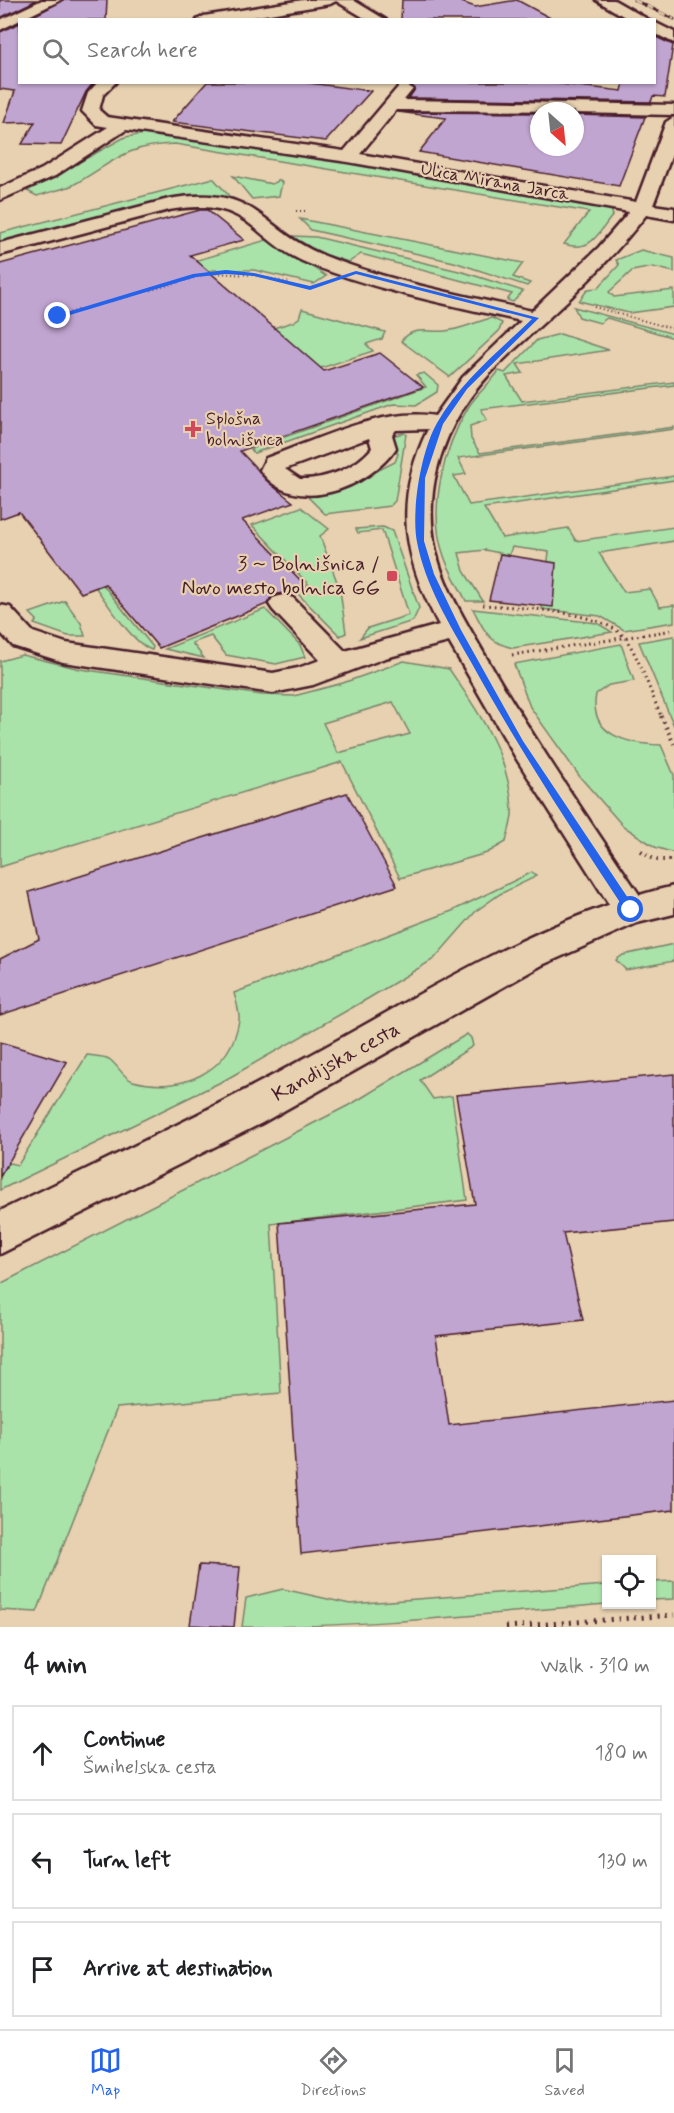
<!DOCTYPE html>
<html lang="en">
<head>
<meta charset="utf-8">
<style>
	:root { --surface:#fff; --page:#f6f6f6; --text:#202124; --muted:#757577; --line:#e0e0e0; --accent:#2563eb }
	body { margin:0; font-family:Mynerve,sans-serif; background:var(--page); color:var(--text) }
	.controls { position:absolute; right:18px; bottom:18px; display:grid; overflow:hidden; border-radius:0px; box-shadow:0 2px 4px #0004 }
	.controls button { width:54px; height:54px; display:grid; place-items:center; padding:0; border:0; border-bottom:2px solid var(--line); background:var(--surface); color:var(--text); font:30px sans-serif }
	.compass { position:absolute; left:530px; top:102px; width:54px; height:54px; border-radius:50%; background:var(--surface); box-shadow:0 2px 4px #0004; rotate:153deg }
	.stop { position:absolute; width:18px; height:18px; margin:-14px; border:4px solid #2563eb; border-radius:50%; background:#fff }
	.stop.end { background:#2563eb; border-color:#fff; box-shadow:0 2px 6px #0008 }
	.list { margin:0; padding:0; list-style:none }
	h2 { display:flex; justify-content:space-between; align-items:center; height:78px; margin:0; padding:0 24px; font-size:26px }
	h2 small { font-size:20px; font-weight:400; color:var(--muted) }
	.list li { display:grid; grid-template-columns:39px 1fr auto; gap:18px; align-items:center; box-sizing:border-box; height:96px; margin:0 12px 12px; padding:0 12px; border:2px solid var(--line); border-radius:0px }
	.list b { display:block; font-size:22px; white-space:nowrap }
	.list p { margin:0; font-size:20px; white-space:nowrap; color:var(--muted) }
	.list em { font-size:20px; font-style:normal; color:var(--muted) }
	.icon { flex:none; width:33px; height:33px; fill:none; stroke:currentColor; stroke-width:2; stroke-linecap:round; stroke-linejoin:round }
	.map { position:relative; flex:none; width:674px; height:1627px; overflow:hidden }
	.search { position:absolute; background:var(--surface); box-shadow:0 2px 4px #0004; left:18px; right:18px; top:18px; height:66px; display:flex; align-items:center; gap:15px; box-sizing:border-box; padding:0 21px; border-radius:0px; color:var(--muted); font-size:22px }
	.sheet { height:402px; background:var(--surface) }
	nav { display:flex; justify-content:space-around; align-items:center; box-sizing:border-box; height:84px; border-top:2px solid var(--line); background:var(--surface); font-size:16px; color:var(--muted) }
	nav a { display:grid; justify-items:center; gap:3px }
	nav .on { color:var(--accent) }
	.map>svg:first-child { display:block }
	.green { fill:#a9e3a9; stroke:#7a816a; stroke-width:1.5; fill-rule:evenodd }
	.building { fill:#c1a5d1; stroke:#4a1f2b; stroke-width:1.5 }
	.lines { fill:none; stroke-linecap:round; stroke-linejoin:round }
	.minor-casing { stroke:#4a1f2b; stroke-width:5 }
	.major-casing { stroke:#4a1f2b; stroke-width:5 }
	.path-far3 { stroke:#4a1f2b; stroke-width:2; stroke-dasharray:1 3; stroke-linecap:butt }
	.path-far2 { stroke:#4a1f2b; stroke-width:3; stroke-dasharray:1.5 4; stroke-linecap:butt }
	.path-far1 { stroke:#4a1f2b; stroke-width:4; stroke-dasharray:1.5 4.5; stroke-linecap:butt }
	.path { stroke:#4a1f2b; stroke-width:5; stroke-dasharray:2 6; stroke-linecap:butt }
	.minor { fill:#e7d1b0; fill-rule:evenodd }
	.major { fill:#e7d1b0; fill-rule:evenodd }
	.rail-casing { stroke:#4a1f2b; stroke-width:3 }
	.rail { stroke:#e7d1b0; stroke-width:2; stroke-dasharray:7; stroke-linecap:butt }
	.route { fill:#2563eb }
	.poi-dot { fill:#d1495b; stroke:#e7d1b0; stroke-width:2 }
	.labels { text-anchor:middle; dominant-baseline:central; stroke-width:4.5; stroke-linejoin:round; paint-order:stroke }
	.far-street-label { font-size:18px; fill:#4a1f2b; stroke:#e7d1b0 }
	.far-poi-label { font-size:18px; fill:#4a1f2b; stroke:#e7d1b0; text-anchor:start }
	.poi-label { font-size:21px; fill:#4a1f2b; stroke:#e7d1b0; text-anchor:end }
	.street-label { font-size:21px; fill:#4a1f2b; stroke:#e7d1b0 }
</style>
</head>
<body>
<div class="map">
<svg width="674" height="1627" viewBox="0 0 674 1627">
	<rect width="100%" height="100%" fill="#e7d1b0"/>
	<filter id="ink" filterUnits="userSpaceOnUse"><feTurbulence type="fractalNoise" baseFrequency=".0167" numOctaves="2"/><feDisplacementMap in="SourceGraphic" scale="12" xChannelSelector="R" yChannelSelector="G"/><feConvolveMatrix kernelMatrix="1 2 1 2 8 2 1 2 1" color-interpolation-filters="sRGB"/></filter>
	<g filter="url(#ink)">
		<g class="green">
			<path d="M158 132 351 160 610 207 613 215C597 234 592 253 564 244L589 212 175 144C124 145 113 163 73 185 62 190 48 192 37 196L27 191 125 137Z"/>
			<path d="M233 176 272 184 280 180 282 183 279 196 252 199Z"/>
			<path d="M210 179H214L231 198 179 197 0 244V233Z"/>
			<path d="M300 219 523 263 513 277 530 283 527 286 454 262 311 230Z"/>
			<path d="M292 236 316 237 463 272 523 291 513 302 507 300 512 294 361 254 349 262C327 256 310 250 292 236Z"/>
			<path d="M270 239 326 276 314 284 254 270H214L47 304Z"/>
			<path d="M641 250 674 258V272L653 267 632 271 609 292 614 297 674 290V307L629 313 579 301 588 289 598 288 619 265 616 260Z"/>
			<path d="M574 307 674 334V338L607 318 600 323 579 317Z"/>
			<path d="M302 309 385 332 382 339 366 344 373 351 171 417 126 373 293 322 299 318Z"/>
			<path d="M492 318 502 323 499 331 450 377 401 341C415 325 427 333 445 331 461 330 477 321 492 318Z"/>
			<path d="M560 334 609 350 517 364 523 373 506 376 522 401 674 382V385L481 409 487 420 470 426 471 439 480 453 674 427V429L458 458 466 474 454 476 469 505 674 476V480L484 508 502 538 568 528 576 541 674 527V541L599 553 624 592 650 589 660 607 674 605V622L624 630 600 616 542 609 549 552 512 547 509 555 485 550 459 553 464 571 483 601H466C459 586 449 571 444 556 427 509 444 447 469 406 477 394 490 383 499 371L505 373 537 340Z"/>
			<path d="M424 373 438 385 437 392 416 405 393 404 254 453 251 449 426 387 416 375Z"/>
			<path d="M403 433 406 434 395 501 390 506 325 514 308 497 361 479 395 462 398 454 392 436Z"/>
			<path d="M301 507 329 529 320 536 340 590 346 633 340 636 297 593 311 587 252 525Z"/>
			<path d="M383 527 392 531 419 608 413 621 360 638 368 628 409 615 382 530 358 533 356 529Z"/>
			<path d="M95 575 153 647 152 650C132 644 102 595 88 577Z"/>
			<path d="M65 601 81 623 85 636H68L34 624 37 620 30 613Z"/>
			<path d="M265 609 300 645 305 657 276 664 226 655 211 636 192 643 204 658 165 649Z"/>
			<path d="M473 609 597 623 612 632 513 648C487 642 485 631 473 609Z"/>
			<path d="M674 636V726L639 642Z"/>
			<path d="M621 644 634 681 609 685 596 694C588 736 629 744 661 745L674 775V853L655 847 623 826 580 777 530 707 514 664Z"/>
			<path d="M22 655 80 669 262 695 294 696 343 683 404 661 449 669C478 711 510 756 512 810 513 820 508 832 506 842L487 853 400 878 342 762 0 867V661ZM393 702 410 734 338 753 323 723Z"/>
			<path d="M532 872 536 875 533 878 500 894 476 911 434 959 369 998 225 1080 0 1190V1161L18 1165 87 1055C93 1056 104 1056 109 1059 118 1065 123 1078 133 1081 180 1094 231 1073 239 1020 240 1012 236 1001 234 993L452 911Z"/>
			<path d="M674 944V961L626 970 616 960 623 955Z"/>
			<path d="M467 1034 471 1038 473 1046 420 1080 433 1099 452 1096 467 1200 271 1224 281 1393 117 1408 37 1612 0 1610V1284L353 1103Z"/>
			<path d="M674 1581V1599L652 1600V1582Z"/>
			<path d="M606 1585V1604C485 1614 364 1627 242 1627L246 1598 283 1589 350 1604Z"/>
		</g>
		<g class="building">
			<path d="M0 0H37L0 18Z"/>
			<path d="M63 0H107L106 20H26Z"/>
			<path d="M402 0H456L475 7 517 0 554 20H401Z"/>
			<path d="M20 23V82H94L86 92 61 145 22 144 35 122 4 123 15 91 0 89V32Z"/>
			<path d="M654 36 673 45 665 97 653 96 651 102 409 98 415 89 407 82H544L622 91 624 82H654Z"/>
			<path d="M207 82H302L371 91 326 141 172 122Z"/>
			<path d="M398 112 539 113V147H575V115L645 117 619 186 419 152 446 118Z"/>
			<path d="M200 210H207L244 240 190 255 324 371 380 353 423 387 240 451 273 486 293 502 242 520 307 587 289 595 282 593 272 596 267 604 159 648 105 584 81 593 19 512 0 519V264Z"/>
			<path d="M500 554 556 563 553 607 489 600Z"/>
			<path d="M347 793 397 886 0 1015V959L39 939 29 892Z"/>
			<path d="M0 1042 67 1062 0 1177Z"/>
			<path d="M674 1074V1222L563 1233 583 1320 436 1336 449 1425 674 1400V1510L301 1554 279 1223 475 1204 456 1095Z"/>
			<path d="M199 1565 240 1567 234 1627 190 1625Z"/>
		</g>
		<g class="lines">
			<g class="minor-casing">
				<g id="minor">
					<path d="M42 0H61L0 30V20Z"/>
					<path d="M303 0H353L386 20H368L336 1 330 4 234 20H197L204 16Z"/>
					<path d="M596 0H614L649 20H630Z"/>
					<path d="M654 22 674 32V43L654 33Z"/>
					<path d="M98 82H116L103 95 99 110 107 117 344 151 399 86 405 84 413 89 404 100 674 105V115L575 113V111L396 110 360 154 636 202 666 122 674 117V149L653 205 674 208V220L646 215C618 251 587 283 553 314 523 342 489 369 465 405 439 445 426 494 434 542 441 584 466 621 486 657 534 740 589 820 643 900L649 910 643 920 631 924 619 920 516 758 449 642 385 658 313 685 273 693 63 662 13 646 0 632V605L10 607 33 632 66 643 273 673 298 668 320 660 273 610 269 604 273 598 283 595 293 598 345 651 439 625C403 558 393 500 428 429L396 430 392 435 396 448C369 488 293 518 260 470L266 458C317 440 381 407 435 416L463 377 521 321C451 305 379 291 312 265 249 241 253 195 169 210L0 255V243L169 199C259 183 258 229 325 256 391 282 463 295 532 311L599 247 629 212 348 162 126 130 55 176 0 200V188L42 169 108 127 96 125 82 111 88 93ZM369 438 372 448C356 468 325 480 300 479L285 469Z"/>
				</g>
			</g>
			<g class="major-casing">
				<path id="major" d="M674 886V914L637 923 542 965 262 1123 0 1254V1211C102 1161 205 1113 305 1058 423 994 542 916 674 886Z"/>
			</g>
			<g class="path-far3">
				<path d="M296 211H308"/>
				<path d="M594 307 674 329"/>
				<path d="M58 316 211 273 254 275 289 283"/>
			</g>
			<g class="path-far2">
				<path d="M483 605C516 607 604 611 625 638 637 652 653 699 662 718"/>
				<path d="M512 655 674 630"/>
			</g>
			<g class="path-far1">
				<path d="M661 716 674 744"/>
				<path d="M641 851 655 860H674"/>
			</g>
			<path class="path" d="M506 1627 674 1615"/>
			<use href="#minor" class="minor"/>
			<use href="#major" class="major"/>
			<g class="rail-casing">
				<path id="rail" d="M634 0 674 19"/>
			</g>
			<use href="#rail" class="rail"/>
		</g>
	</g>
	<path class="route" d="M226 270 254 273 310 286 356 271 539 318 467 389 443 424 425 478 424 541 434 574 461 630 523 741 634 907V913H627C572 830 519 749 471 662 450 625 425 585 417 542 411 511 421 451 437 423 460 382 499 351 532 319L356 274 310 290 254 276 226 274 196 277 60 318 54 316 193 274Z"/>
	<g class="poi-dot">
		<path d="M190 420h6v6h6v6h-6v6h-6v-6h-6v-6h6z"/>
		<rect x="386" y="570" width="12" height="12" rx="3"/>
	</g>
	<g class="labels">
		<g class="far-street-label">
			<text transform="translate(495 182) rotate(10)">Ulica Mirana Jarca</text>
		</g>
		<g class="far-poi-label">
			<text x="206" y="419">Splošna<tspan x="206" dy="21">bolnišnica</tspan></text>
		</g>
		<g class="poi-label">
			<text x="380" y="564">3 ~ Bolnišnica /<tspan x="380" dy="24">Novo mesto bolnica GG</tspan></text>
		</g>
		<g class="street-label">
			<text transform="translate(336 1062) rotate(-29)">Kandijska cesta</text>
		</g>
	</g>
</svg>
<div class="controls">
<button><svg class="icon" aria-label="locate" viewBox="0 0 24 24"><circle cx="12" cy="12" r="6"/><path d="M12 2v4M12 18v4M2 12h4M18 12h4"/></svg></button>
</div>
<svg class="compass" viewBox="-18 -18 36 36"><path d="M0-13l5 13h-10z" fill="#e53935"/><path d="M0 13l5-13h-10z" fill="#757577"/></svg>
<div class="stop" style="left:631px;top:910px"></div>
<div class="stop end" style="left:58px;top:316px"></div>
<div class="search"><svg class="icon" aria-label="search" viewBox="0 0 24 24"><circle cx="10" cy="10" r="6"/><path d="M15 15l6 6"/></svg>Search here</div>
</div>
<section class="sheet">
<h2>4 min<small>Walk · 310 m</small></h2>
<ul class="list">
<li><svg class="icon" aria-label="ahead" viewBox="0 0 24 24"><path d="M12 20V5M6 11l6-6 6 6"/></svg><div><b>Continue</b><p>Šmihelska cesta</p></div><em>180 m</em></li>
<li><svg class="icon" aria-label="left" viewBox="0 0 24 24"><path d="M17 20v-9H6M10 6l-5 5 5 5"/></svg><div><b>Turn left</b></div><em>130 m</em></li>
<li><svg class="icon" aria-label="arrive" viewBox="0 0 24 24"><path d="M6 21V4h12l-3 4 3 4H6"/></svg><div><b>Arrive at destination</b></div></li>
</ul>
</section>
<nav>
<a class="on"><svg class="icon" aria-label="map" viewBox="0 0 24 24"><path d="M3 6l6-2 6 2 6-2v14l-6 2-6-2-6 2zM9 4v14M15 6v14"/></svg>Map</a>
<a><svg class="icon" aria-label="directions" viewBox="0 0 24 24"><path d="M12 3l9 9-9 9-9-9zM9 14v-3h6M13 9l2 2-2 2"/></svg>Directions</a>
<a><svg class="icon" aria-label="saved" viewBox="0 0 24 24"><path d="M7 4h10v16l-5-4-5 4z"/></svg>Saved</a>
</nav>
</body>
</html>
